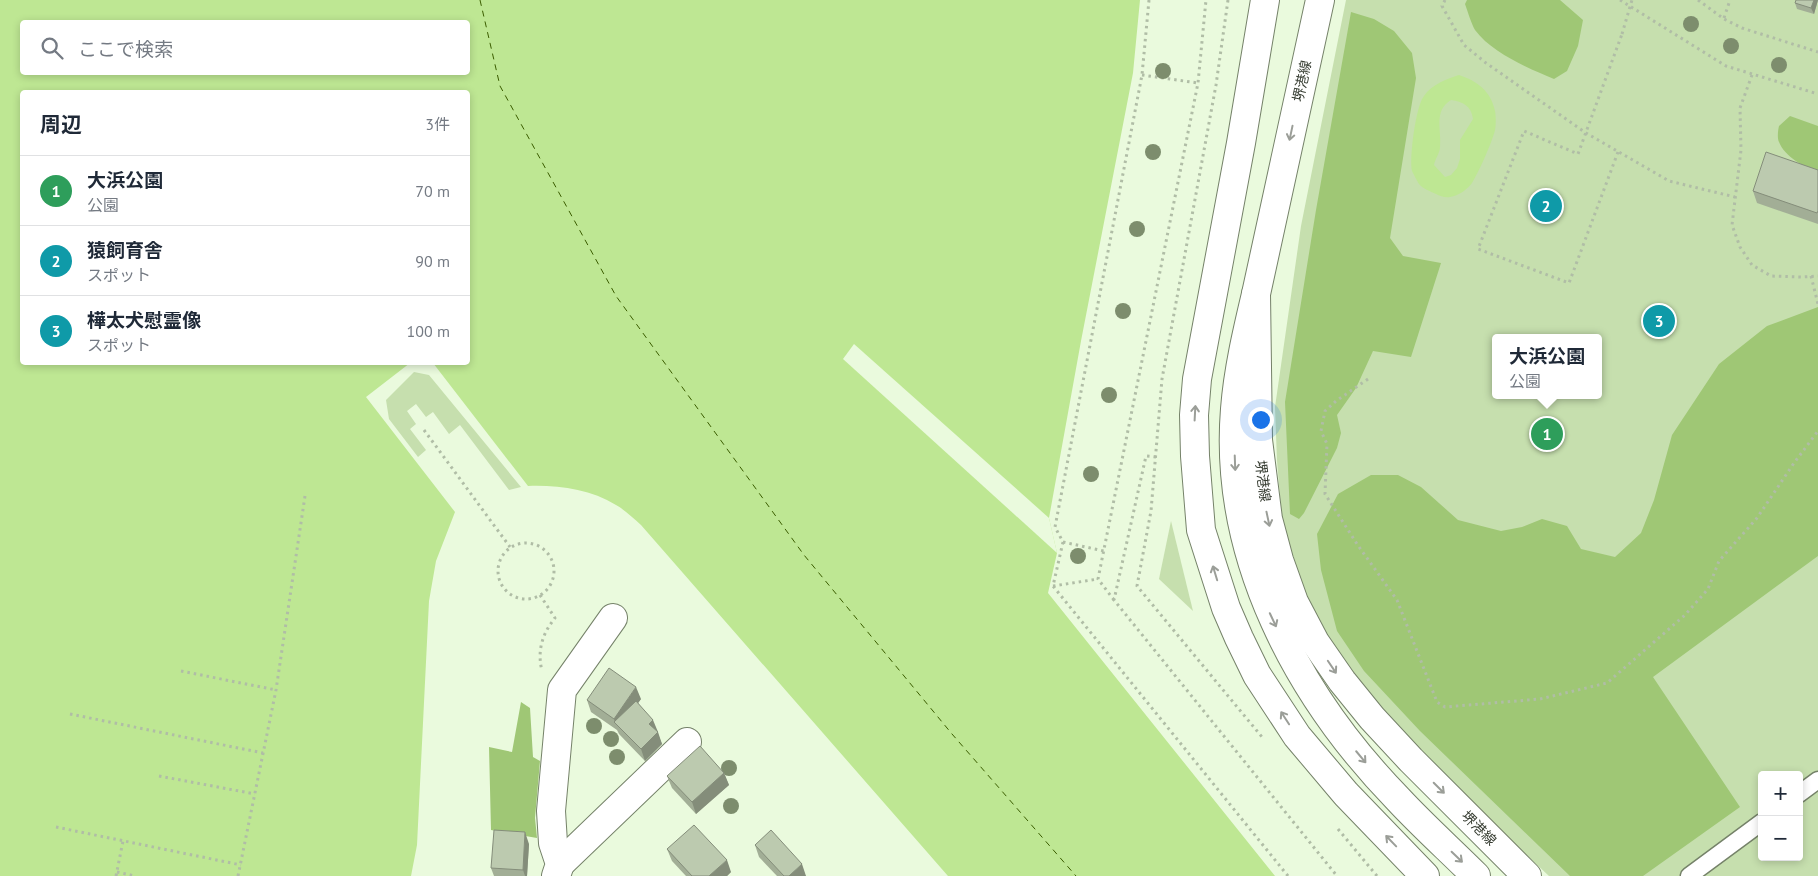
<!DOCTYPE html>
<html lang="ja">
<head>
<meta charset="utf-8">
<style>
	:root { --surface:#fff; --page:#f2f2f3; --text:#1f2937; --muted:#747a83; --line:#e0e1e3; --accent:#863fb2 }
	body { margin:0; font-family:"PT Sans","Noto Sans JP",sans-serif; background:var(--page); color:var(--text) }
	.controls { position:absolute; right:15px; bottom:15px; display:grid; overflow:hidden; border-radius:5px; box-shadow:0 2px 8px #0003 }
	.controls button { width:45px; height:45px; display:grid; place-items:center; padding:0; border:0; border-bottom:1px solid var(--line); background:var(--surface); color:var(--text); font:25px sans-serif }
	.you { position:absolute; left:1260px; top:419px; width:18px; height:18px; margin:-12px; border:4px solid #fff; border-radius:50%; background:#1a73e8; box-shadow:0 0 0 8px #1a73e833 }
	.badge { display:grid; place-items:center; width:32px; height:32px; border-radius:50%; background:var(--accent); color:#fff; font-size:16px; font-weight:700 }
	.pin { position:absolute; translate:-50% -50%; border:2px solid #fff; box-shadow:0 1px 5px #0006 }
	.popup { position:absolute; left:1492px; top:334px; width:110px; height:65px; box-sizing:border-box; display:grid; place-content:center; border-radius:5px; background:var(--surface); filter:drop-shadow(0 1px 4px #0005); font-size:16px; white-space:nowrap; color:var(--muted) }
	.popup b { font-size:19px; color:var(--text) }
	.popup::after { content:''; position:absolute; left:50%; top:100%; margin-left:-10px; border:10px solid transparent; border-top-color:var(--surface) }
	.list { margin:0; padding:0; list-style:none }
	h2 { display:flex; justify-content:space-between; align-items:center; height:65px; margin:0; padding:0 20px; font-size:21px }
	h2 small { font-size:16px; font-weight:400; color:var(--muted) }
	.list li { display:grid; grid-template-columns:32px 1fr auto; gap:15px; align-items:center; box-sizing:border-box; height:70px; padding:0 20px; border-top:1px solid var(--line) }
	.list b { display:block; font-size:19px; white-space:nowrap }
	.list p { margin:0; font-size:16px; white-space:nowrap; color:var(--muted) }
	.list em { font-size:16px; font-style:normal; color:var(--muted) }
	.icon { flex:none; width:28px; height:28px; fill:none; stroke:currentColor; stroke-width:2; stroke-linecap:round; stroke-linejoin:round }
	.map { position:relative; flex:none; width:1818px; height:876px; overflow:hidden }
	.search { position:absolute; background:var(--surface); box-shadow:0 2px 8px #0003; left:20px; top:20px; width:450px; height:55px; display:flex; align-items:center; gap:12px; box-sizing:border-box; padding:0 18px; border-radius:5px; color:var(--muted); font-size:19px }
	.panel { position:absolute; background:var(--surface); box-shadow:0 2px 8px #0003; left:20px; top:90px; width:450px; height:275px; border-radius:5px }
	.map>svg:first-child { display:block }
	.green { fill:#c6dfae; fill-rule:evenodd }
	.forest { fill:#9fc775 }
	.water { fill:#bee793; fill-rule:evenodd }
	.pier { fill:#eafadd }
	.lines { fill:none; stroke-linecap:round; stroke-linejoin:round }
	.ferry { stroke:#3b5d00; stroke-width:1; stroke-dasharray:6 5; stroke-linecap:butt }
	.service-casing { stroke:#758269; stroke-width:19 }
	.minor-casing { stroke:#758269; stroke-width:30 }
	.secondary-casing { stroke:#758269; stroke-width:30 }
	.motorway-casing { stroke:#758269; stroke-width:30 }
	.path { stroke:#b0bda6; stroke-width:3; stroke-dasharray:2.5 4; stroke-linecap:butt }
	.service { stroke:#fff; stroke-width:16 }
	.minor { stroke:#fff; stroke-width:28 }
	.secondary { stroke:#fff; stroke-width:28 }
	.motorway { stroke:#fff; stroke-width:28 }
	.path-bridge { stroke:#b0bda6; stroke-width:3; stroke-dasharray:2.5 4; stroke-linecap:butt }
	.tree { fill:#7d8d6d }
	.wall { fill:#a2ae96 }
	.shaded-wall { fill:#848d7a }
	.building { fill:#bccaaf; stroke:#848d7a }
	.oneway { stroke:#9b9e98 }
	.labels { text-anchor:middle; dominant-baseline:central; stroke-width:5; stroke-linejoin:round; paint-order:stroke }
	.street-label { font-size:14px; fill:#373d32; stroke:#fff }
</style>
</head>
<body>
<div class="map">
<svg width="1818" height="876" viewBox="0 0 1818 876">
	<rect width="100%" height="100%" fill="#eafadd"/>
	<g class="green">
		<path d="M1346 0H1818V876H1549L1497 827 1404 733 1356 680 1333 646 1305 599 1283 531 1277 461 1275 407 1301 226ZM1496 338H1598V395H1496ZM1762 775H1799V857H1762Z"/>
		<path d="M414 372 429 375 521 487 509 490 460 425 449 434 433 412 426 417 416 404 407 411 416 424 410 429 426 450 418 457 389 419 386 400Z"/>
		<path d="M1171 521 1193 611 1159 579Z"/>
	</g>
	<g class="forest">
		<path d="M1467 0H1560L1583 20 1578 46 1567 71 1554 79C1528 68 1492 53 1475 30 1471 23 1468 12 1465 4Z"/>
		<path d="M1351 12 1374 19 1394 31 1412 53 1416 78 1390 238 1403 256 1441 263 1411 357 1373 351 1356 388 1337 415 1341 433 1337 448 1304 513 1299 519 1290 514 1285 402 1316 210Z"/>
		<path d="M1790 116 1818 126V172C1804 167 1785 157 1779 142 1777 138 1778 130 1779 126Z"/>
		<path d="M1818 307V556L1653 677 1740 807 1643 876H1570L1420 731 1364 671 1337 631 1321 570 1317 534 1338 494 1371 475H1398L1421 487 1458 520 1501 531 1522 527 1542 519 1567 526 1581 549 1615 557 1641 533 1654 500 1672 435 1719 364 1767 326Z"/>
		<path d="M521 702 530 708 533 757 540 761 535 818 537 838 491 830 489 747 512 752Z"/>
	</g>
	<g class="water">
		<path d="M0 0H1140L1133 73 1081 341 1049 518 1057 553 1048 593 1275 876H948L641 525C633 518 625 510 616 505 590 489 558 485 528 486L433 363 468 362V92H22V362L410 363 366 397 455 512 436 561 429 601 417 845 411 876H0ZM22 22H468V72H22Z"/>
		<path d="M1459 75C1477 81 1491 91 1495 111 1496 116 1496 125 1495 130 1493 140 1478 174 1472 183 1468 189 1458 196 1450 197 1445 198 1440 196 1436 194 1430 191 1423 189 1419 184 1417 181 1414 175 1412 171 1409 158 1416 105 1424 96 1432 84 1447 79 1459 75ZM1451 100C1464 102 1471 106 1473 119L1460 140V159L1457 168 1451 175 1445 177 1434 165C1435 159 1440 153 1440 147 1442 130 1433 111 1451 100Z"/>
	</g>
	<path class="pier" d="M854 344 1049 518 1057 553 843 359Z"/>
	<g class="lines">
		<path class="ferry" d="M480 0 500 86 616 296 804 555 952 734 1076 876"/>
		<g class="service-casing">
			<g id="service">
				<path d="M1799 794 1818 780"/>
				<path d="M1689 876 1762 822"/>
			</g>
		</g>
		<g class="minor-casing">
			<g id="minor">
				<path d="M560 864 687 742"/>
				<path d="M556 876 560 864 553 843 551 811 562 690 613 618"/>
			</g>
		</g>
		<g class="secondary-casing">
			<g id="secondary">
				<path d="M1265 0 1241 143 1197 379 1194 415 1195 456 1201 530 1226 608 1239 638 1257 675 1297 736 1346 794 1425 876"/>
				<path d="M1320 0 1256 294 1258 440 1268 519 1279 560 1294 602 1315 642 1342 681 1372 718 1411 760 1527 876"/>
			</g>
		</g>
		<g class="motorway-casing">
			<path id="motorway" d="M1256 294C1247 332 1238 370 1235 409 1223 557 1298 696 1398 799 1423 826 1450 850 1476 876"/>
		</g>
		<g class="path">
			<path d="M1149 0 1142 75 1055 527 1063 542 1053 586 1288 876"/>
			<path d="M1228 0 1216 85 1162 379 1151 511 1137 586 1262 737"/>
			<path d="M1445 0 1442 6 1464 45 1486 63 1586 133 1669 181 1735 197"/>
			<path d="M1620 0 1726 66 1818 94"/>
			<path d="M1698 0 1724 19 1742 28 1818 52"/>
			<path d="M1724 18 1730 0"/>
			<path d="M1142 75 1198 83"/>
			<path d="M1752 75 1740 108 1741 150 1732 225 1740 247 1752 265 1771 276 1801 277 1818 276"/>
			<path d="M1618 152 1569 283 1478 249 1524 131 1578 154 1622 34"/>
			<path d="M1811 276 1818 304"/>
			<path d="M1368 379 1336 401 1325 411 1321 431 1327 444 1325 494 1357 544 1397 600 1437 702 1445 707 1540 699 1607 683 1685 615 1708 589 1719 561 1757 518 1794 463 1818 431"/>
			<path d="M424 430 510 547"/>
			<path d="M1156 457 1146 456 1114 600 1337 876"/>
			<path d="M1063 542 1104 551"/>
			<circle cx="526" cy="571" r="28"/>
			<path d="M1053 586 1098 579"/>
			<path d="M540 595 555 618C542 634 537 651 542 671"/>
			<path d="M1114 600 1098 579 1198 83 1206 0"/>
			<path d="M181 671 276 690"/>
			<path d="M70 714 263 753"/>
			<path d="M159 776 255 794"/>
			<path d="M56 827 241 865"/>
			<path d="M1338 829 1377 876"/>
			<path d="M117 872 135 876"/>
			<path d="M116 876 123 841"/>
			<path d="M238 876 276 690 305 496"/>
		</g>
		<use href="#service" class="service"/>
		<use href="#minor" class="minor"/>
		<use href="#secondary" class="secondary"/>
		<use href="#motorway" class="motorway"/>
		<path class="path-bridge" d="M1622 34 1632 0"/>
	</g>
	<g class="tree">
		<circle cx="1691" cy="24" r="8"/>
		<circle cx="1731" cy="46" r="8"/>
		<circle cx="1779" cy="65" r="8"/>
		<circle cx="1163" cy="71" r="8"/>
		<circle cx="1153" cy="152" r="8"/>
		<circle cx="1137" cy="229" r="8"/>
		<circle cx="1123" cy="311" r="8"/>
		<circle cx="1109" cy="395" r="8"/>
		<circle cx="1091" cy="474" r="8"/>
		<circle cx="1078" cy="556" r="8"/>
		<circle cx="594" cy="726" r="8"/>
		<circle cx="611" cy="739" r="8"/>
		<circle cx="617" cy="757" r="8"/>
		<circle cx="729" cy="768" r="8"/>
		<circle cx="731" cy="806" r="8"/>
	</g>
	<g class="wall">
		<path d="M1818 0 1814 14 1797 9 1795 3Z"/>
		<path d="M1818 170V224L1757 203 1753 191Z"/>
		<path d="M641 699 638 703 658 732H657L662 744 645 761 619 734 617 730 591 712 587 700Z"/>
		<path d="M724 773 729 785 696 814 672 788 667 776Z"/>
		<path d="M529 844 527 876H494L491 868Z"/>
		<path d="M755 845 806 876H777L759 857Z"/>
		<path d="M667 849 731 872 727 876H686L672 861Z"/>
	</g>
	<g class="shaded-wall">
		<path d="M1814 0H1818L1814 14 1811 8Z"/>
		<path d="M636 687 641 699 620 728 615 723 614 719Z"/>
		<path d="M653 720 658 732 653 736 649 724Z"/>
		<path d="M658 732 662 744 645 761 641 749Z"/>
		<path d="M724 773 729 785 696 814 692 802Z"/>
		<path d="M525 832 529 844 527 876H525L523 870Z"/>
		<path d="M727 860 731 872 727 876H709Z"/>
		<path d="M802 864 806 876H789Z"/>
	</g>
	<g class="building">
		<path d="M1796 0H1814L1811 8 1795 3Z"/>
		<path d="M1766 152 1818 170V211L1817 213 1753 191Z"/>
		<path d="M609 668 636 687 614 719 587 700Z"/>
		<path d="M636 701 653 720 649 724 658 732 641 749 614 722Z"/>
		<path d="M700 746 724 773 692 802 667 776Z"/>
		<path d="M694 825 727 860 709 876H692L667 849Z"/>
		<path d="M494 830 525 832 523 870 491 868Z"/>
		<path d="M771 830 802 864 789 876H784L755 845Z"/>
	</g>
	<defs><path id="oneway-shaft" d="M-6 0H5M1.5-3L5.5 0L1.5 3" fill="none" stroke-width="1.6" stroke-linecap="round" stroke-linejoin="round" transform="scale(1.25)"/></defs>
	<g class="oneway">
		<use href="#oneway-shaft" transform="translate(1291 133) rotate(102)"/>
		<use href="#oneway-shaft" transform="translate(1195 413) rotate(-87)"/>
		<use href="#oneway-shaft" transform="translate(1235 463) rotate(88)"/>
		<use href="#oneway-shaft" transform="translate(1268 519) rotate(78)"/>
		<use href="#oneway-shaft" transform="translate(1215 573) rotate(-107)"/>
		<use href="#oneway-shaft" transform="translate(1273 620) rotate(65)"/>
		<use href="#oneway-shaft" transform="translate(1332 667) rotate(56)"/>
		<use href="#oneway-shaft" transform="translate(1285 718) rotate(-123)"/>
		<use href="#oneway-shaft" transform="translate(1361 757) rotate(50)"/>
		<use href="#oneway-shaft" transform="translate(1439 788) rotate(45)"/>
		<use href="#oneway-shaft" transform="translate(1391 841) rotate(-134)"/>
		<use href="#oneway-shaft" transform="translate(1457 857) rotate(44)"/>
	</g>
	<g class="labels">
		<g class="street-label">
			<text transform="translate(1302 81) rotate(-78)">堺港線</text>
			<text transform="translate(1263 481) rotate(83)">堺港線</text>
			<text transform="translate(1479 828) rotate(45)">堺港線</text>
		</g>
	</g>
</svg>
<div class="controls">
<button>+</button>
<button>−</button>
</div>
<div class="you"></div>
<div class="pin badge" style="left:1547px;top:434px;background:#2e9e5b">1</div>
<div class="popup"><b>大浜公園</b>公園</div>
<div class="pin badge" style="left:1546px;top:206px;background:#0f9aa8">2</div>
<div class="pin badge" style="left:1659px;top:321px;background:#0f9aa8">3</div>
<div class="search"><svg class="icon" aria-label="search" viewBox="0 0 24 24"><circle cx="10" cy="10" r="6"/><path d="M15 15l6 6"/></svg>ここで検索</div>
<section class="panel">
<h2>周辺<small>3件</small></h2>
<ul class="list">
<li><span class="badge" style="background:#2e9e5b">1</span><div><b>大浜公園</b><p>公園</p></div><em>70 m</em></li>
<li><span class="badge" style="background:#0f9aa8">2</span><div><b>猿飼育舎</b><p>スポット</p></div><em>90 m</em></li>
<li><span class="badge" style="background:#0f9aa8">3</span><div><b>樺太犬慰霊像</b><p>スポット</p></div><em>100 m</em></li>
</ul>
</section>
</div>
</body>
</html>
